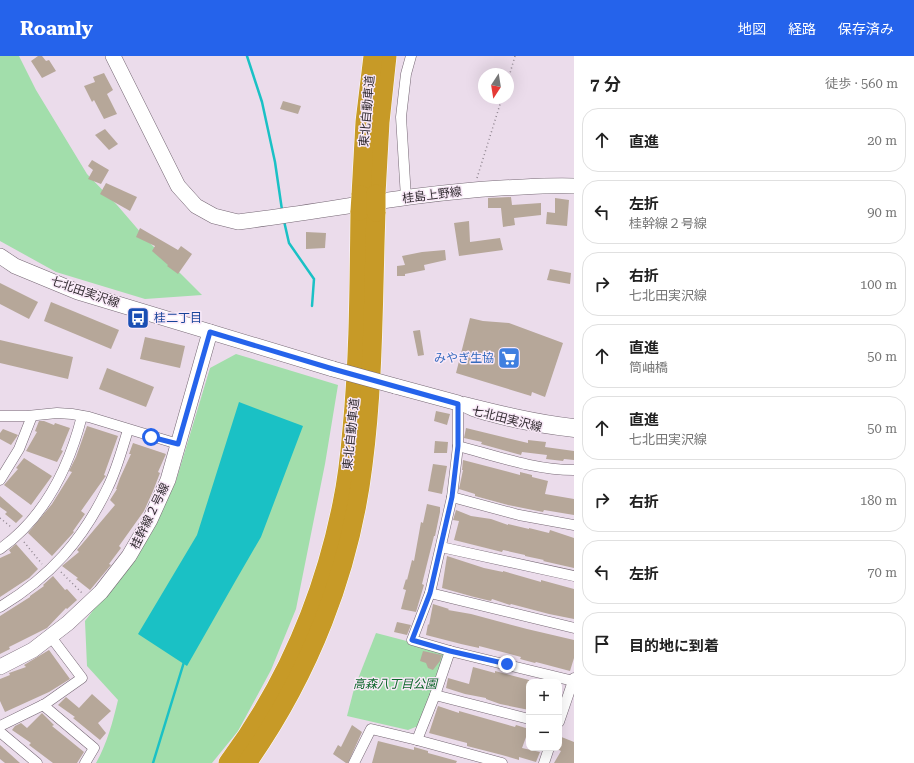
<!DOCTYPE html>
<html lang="ja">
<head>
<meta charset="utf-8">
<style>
	:root { --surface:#fff; --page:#f6f6f6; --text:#222; --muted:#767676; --line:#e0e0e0; --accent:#2563eb }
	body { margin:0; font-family:"Roboto Serif","Noto Sans JP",serif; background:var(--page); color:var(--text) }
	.controls { position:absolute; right:12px; bottom:12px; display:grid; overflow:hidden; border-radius:8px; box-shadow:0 4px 16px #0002 }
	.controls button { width:36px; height:36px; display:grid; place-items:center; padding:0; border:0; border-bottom:1px solid var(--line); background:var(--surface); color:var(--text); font:20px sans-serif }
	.compass { position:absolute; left:478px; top:12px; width:36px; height:36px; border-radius:50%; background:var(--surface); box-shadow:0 4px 16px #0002; rotate:192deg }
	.stop { position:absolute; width:12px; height:12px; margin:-9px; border:3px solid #2563eb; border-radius:50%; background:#fff }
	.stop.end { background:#2563eb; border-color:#fff; box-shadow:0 1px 4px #0008 }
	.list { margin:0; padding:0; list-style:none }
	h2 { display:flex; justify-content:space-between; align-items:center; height:52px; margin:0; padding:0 16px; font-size:17px }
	h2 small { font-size:13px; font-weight:400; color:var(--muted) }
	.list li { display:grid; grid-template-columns:26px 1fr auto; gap:12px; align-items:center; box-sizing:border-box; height:64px; margin:0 8px 8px; padding:0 8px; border:1px solid var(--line); border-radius:16px }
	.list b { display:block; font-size:15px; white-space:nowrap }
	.list p { margin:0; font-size:13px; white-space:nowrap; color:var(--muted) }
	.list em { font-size:13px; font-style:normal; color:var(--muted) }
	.icon { flex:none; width:22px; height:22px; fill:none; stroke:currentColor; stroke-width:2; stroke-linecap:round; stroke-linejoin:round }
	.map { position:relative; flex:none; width:574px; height:707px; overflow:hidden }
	header { display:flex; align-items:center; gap:24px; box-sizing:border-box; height:56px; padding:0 20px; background:var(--accent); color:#fff }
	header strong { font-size:19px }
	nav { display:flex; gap:22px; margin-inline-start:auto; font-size:14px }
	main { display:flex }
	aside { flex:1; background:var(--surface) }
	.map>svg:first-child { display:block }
	.green { fill:#a2deab }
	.water { fill:#1ac1c5 }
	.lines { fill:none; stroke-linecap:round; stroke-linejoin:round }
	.stream { stroke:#1ac1c5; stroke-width:2.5 }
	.building { fill:#b6a799 }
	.street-casing { stroke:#766875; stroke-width:11 }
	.secondary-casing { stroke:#766875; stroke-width:16 }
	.highway-casing { stroke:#fff; stroke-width:20 }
	.path { stroke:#908690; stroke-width:1.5; stroke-dasharray:1 3; stroke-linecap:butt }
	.street { stroke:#fff; stroke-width:10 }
	.secondary { stroke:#fff; stroke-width:15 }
	.highway { stroke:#c79a27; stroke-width:19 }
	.secondary-bridge-casing { stroke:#766875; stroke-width:16; stroke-linecap:butt }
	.highway-bridge-casing { stroke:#fff; stroke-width:20; stroke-linecap:butt }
	.secondary-bridge { stroke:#fff; stroke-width:15 }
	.highway-bridge { stroke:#c79a27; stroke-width:19 }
	.route { stroke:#2563eb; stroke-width:5 }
	.labels { text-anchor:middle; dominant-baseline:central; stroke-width:3; stroke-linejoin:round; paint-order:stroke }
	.street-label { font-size:12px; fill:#332d32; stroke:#f9e9f8 }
	.transit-label { font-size:12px; fill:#164399; stroke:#f9e9f8; text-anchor:start }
	.shop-label { font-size:12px; fill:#366cbe; stroke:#f9e9f8; text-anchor:end }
	.park-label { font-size:12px; font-style:italic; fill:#0e672b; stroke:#f9e9f8 }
</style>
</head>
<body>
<header>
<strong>Roamly</strong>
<nav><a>地図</a><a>経路</a><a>保存済み</a></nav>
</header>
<main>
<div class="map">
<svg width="574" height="707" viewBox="0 0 574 707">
	<rect width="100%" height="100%" fill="#ebdceb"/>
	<g class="green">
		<path d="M0 0H19L36 34 87 118 117 149 148 185 202 239 145 243 56 216 0 185Z"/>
		<path d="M236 298 338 329 325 408 296 553 271 614 238 675 212 707H96C107 688 113 665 118 644L87 610 85 565 151 478 176 425 210 312Z"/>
		<path d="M376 577 445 595V601L418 670 408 674 347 660 354 633Z"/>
	</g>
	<path class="water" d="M239 346 303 370 261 481 236 524 187 610 138 578 197 479Z"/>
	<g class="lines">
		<g class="stream">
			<path d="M247 0 262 46 275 106 282 154"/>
			<path d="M284 165 289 187 314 223 312 250"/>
			<path d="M153 707 184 606"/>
		</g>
	</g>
	<g class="building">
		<path d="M38 0H42L46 5 49 4 56 15 42 22 31 5Z"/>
		<path d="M104 17 113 34 107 38 117 58 104 63 94 44 92 46 84 30 95 26 93 21Z"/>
		<path d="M283 45 301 50 298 58 280 53Z"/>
		<path d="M105 73 118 88 109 94 95 79Z"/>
		<path d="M92 104 109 114 101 128 88 123 93 114 88 110Z"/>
		<path d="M106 127 137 141 130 155 100 138Z"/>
		<path d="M511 141 512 149 541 147V159L514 162 515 169 503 171 501 152H488V142Z"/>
		<path d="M555 142 569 144 567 170 546 168 547 156 555 157Z"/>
		<path d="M469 165 470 186 500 182 503 194 459 200 454 167Z"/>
		<path d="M140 172 178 194 181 190 192 198 178 218 167 210 168 209 152 195 155 190 136 181Z"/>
		<path d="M306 176 326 177 325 192 306 193Z"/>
		<path d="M445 194 446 204 424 209 425 214 405 218V220H397V210L405 209 402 200 422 196Z"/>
		<path d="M550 213 571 217 570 228 547 224Z"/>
		<path d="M0 227 38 246 29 263 0 248Z"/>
		<path d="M51 246 119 274 111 293 44 265Z"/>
		<path d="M470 262 483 265 509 267 563 287 545 341 532 336 531 340 456 317Z"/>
		<path d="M420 274 424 299 418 300 413 275Z"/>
		<path d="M145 281 185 290 180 312 140 303Z"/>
		<path d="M0 284 73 301 68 323 0 307Z"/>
		<path d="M107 312 154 331 146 351 99 333Z"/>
		<path d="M436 355 450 358 447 369 434 365Z"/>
		<path d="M39 365H44L54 369 55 367 70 372 61 394 63 395 57 406 26 395 37 376 35 375Z"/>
		<path d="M87 370 118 380 104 419 106 420 105 421 81 455 85 458 73 475 74 476 52 500 28 477 52 448 72 416 69 415 76 401Z"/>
		<path d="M466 372 528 387V384L546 386 545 391 574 395V404L564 403 563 405 546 403 547 399 522 396 521 399 481 388 482 386 464 382Z"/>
		<path d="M3 373 18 379 11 389 0 383V377Z"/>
		<path d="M435 385 448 386 447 397H434Z"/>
		<path d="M133 387 166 398 158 416 160 417 153 435 144 455 119 490 121 492 109 508 111 509 90 534 76 523 78 522 62 510 79 496 77 494 115 449 110 444 117 433H116L120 422 131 398H129Z"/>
		<path d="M24 402 52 420 31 449 4 429 18 413 16 412Z"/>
		<path d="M463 404 520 419V416L532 419V421L548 425 545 438 574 443V459L544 454 543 456 508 449 475 440V438L459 433 463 414H462Z"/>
		<path d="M433 408 447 410 442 438 428 435Z"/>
		<path d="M0 440 23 460 16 467 5 458 7 456 0 451Z"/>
		<path d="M427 448 440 451V456L435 480H434L422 528 424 529 421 539 416 556 401 553 406 534 403 533 406 523 407 524 412 504 414 505 421 466 423 467Z"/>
		<path d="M456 454 471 460 491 463 508 469V468L529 473V472L549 477 550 474 574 482V512L543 505 544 504 525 500V499L503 494 502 496 454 484 459 465 453 464Z"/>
		<path d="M16 488 38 513 29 522 0 541V502L11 497 9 494Z"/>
		<path d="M447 500 484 512 503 516V515L541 526V524L574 533V563L549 558 511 548 510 549 492 543 491 545 474 541 442 532Z"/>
		<path d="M53 520 65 534 67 533 77 544 67 553 66 552 47 572 9 591 10 593 0 598V560L30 541V540L44 530 43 529Z"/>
		<path d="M433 548 449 553 448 554 471 558 527 573 574 584V602L570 615 536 606 535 607 520 603 521 601 479 590V592L461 588 426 579 428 568 429 569Z"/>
		<path d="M397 566 411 569 407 579 394 576Z"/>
		<path d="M49 594 70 623 49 636 5 656 0 645V623L10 619 9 617 26 611 24 609Z"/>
		<path d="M423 595 442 599 440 605 433 614 428 612 426 607 420 605Z"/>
		<path d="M473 611 495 617V615L529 624V654L500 648 486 643V642L465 638 446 632 448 622 469 628Z"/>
		<path d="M92 638 111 655 98 667 106 677 100 684 73 662 75 661 58 649 66 641 79 652Z"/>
		<path d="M438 650 459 657V655L515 671 516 669 529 673 522 692 540 696 536 706 519 701V704L502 699 467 690V687L429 677Z"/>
		<path d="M42 657 54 669 52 670 84 696 77 707H53L29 689 31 687 12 674 15 670 21 667 27 672Z"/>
		<path d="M352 669 362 676 348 707H346L333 698 338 689 341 691Z"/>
		<path d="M559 680 574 686V707H554L561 695 559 694Z"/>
		<path d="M378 685 414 694V691L428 695V697L457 705 456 707H372Z"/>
		<path d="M0 689 20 707H5L0 703Z"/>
	</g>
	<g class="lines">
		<g class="street-casing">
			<g id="street">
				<path d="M406 142 401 61 406 18 411 0"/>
				<path d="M458 347C467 354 478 357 489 360 517 368 545 373 574 376"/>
				<path d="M460 347 465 346C501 355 537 364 574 368"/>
				<path d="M0 360H27L57 357 72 358 89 361 178 388"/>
				<path d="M458 390C496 400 535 414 574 414"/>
				<path d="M0 424 19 393 32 360"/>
				<path d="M452 441 519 459 574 469"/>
				<path d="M441 491 574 520"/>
				<path d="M0 493C44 462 69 411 82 360"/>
				<path d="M430 537 574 572"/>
				<path d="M0 551C50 521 83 484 108 431 117 413 122 393 128 374"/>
				<path d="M450 595 573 625"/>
				<path d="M435 639 529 663"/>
				<path d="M43 649 94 692 85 707"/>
				<path d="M559 666 574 622"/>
				<path d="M0 670 45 648 82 622 51 581"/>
				<path d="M0 676 37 707"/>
				<path d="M417 684 502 707"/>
				<path d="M354 707 371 673 417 684 435 639 450 595 412 584 430 537 452 441 458 390V347"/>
				<path d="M544 707 549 692"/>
			</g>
		</g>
		<g class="secondary-casing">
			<g id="secondary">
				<path d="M113 0 178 130 196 150 214 160 238 166C326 155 413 137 501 132 525 131 550 129 574 130"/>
				<path d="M0 200 15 210 78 236 333 313"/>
				<path d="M395 330 458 347"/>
				<path d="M0 611 33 594 68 567 101 536 129 500 150 464 168 424 210 276"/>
			</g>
		</g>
		<g class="highway-casing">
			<g id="highway">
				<path d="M376 138 380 66 387 0"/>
				<path d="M361 139 365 66 373 0"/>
				<path d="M228 707C285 630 323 542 342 448 347 424 350 398 352 373 359 301 359 228 360 155"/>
				<path d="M247 707C309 619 350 516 363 409 374 325 373 240 376 156"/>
			</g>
		</g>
		<g class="path">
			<path d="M508 24 515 0"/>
			<path d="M477 122 502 42"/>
			<path d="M0 462 11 471"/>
			<path d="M24 486 42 508"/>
			<path d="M61 516 83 538"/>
		</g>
		<use href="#street" class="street"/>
		<use href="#secondary" class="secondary"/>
		<use href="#highway" class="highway"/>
		<g class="secondary-bridge-casing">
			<path id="secondary-bridge" d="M333 313 395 330"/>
		</g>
		<g class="highway-bridge-casing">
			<g id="highway-bridge">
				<path d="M360 155 361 139"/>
				<path d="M376 156V138"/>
			</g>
		</g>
		<use href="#secondary-bridge" class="secondary-bridge"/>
		<use href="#highway-bridge" class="highway-bridge"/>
	</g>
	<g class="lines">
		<path class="route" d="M151 381 178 388 210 276 333 313 458 348V390L452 441 430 537 412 584 450 595 507 608"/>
	</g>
	<defs>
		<g id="bus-square" transform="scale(1.15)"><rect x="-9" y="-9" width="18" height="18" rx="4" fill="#1a4fb4" stroke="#f9e9f8"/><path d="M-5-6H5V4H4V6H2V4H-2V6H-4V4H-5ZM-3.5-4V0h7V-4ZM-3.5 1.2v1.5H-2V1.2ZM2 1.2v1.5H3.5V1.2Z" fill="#fff"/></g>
		<g id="supermarket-square" transform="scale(1.15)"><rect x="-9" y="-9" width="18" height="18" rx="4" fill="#3f7fe0" stroke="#f9e9f8"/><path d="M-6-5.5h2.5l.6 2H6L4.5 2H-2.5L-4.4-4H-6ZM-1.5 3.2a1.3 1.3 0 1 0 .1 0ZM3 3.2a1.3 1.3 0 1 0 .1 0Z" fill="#fff"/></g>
	</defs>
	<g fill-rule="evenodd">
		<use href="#bus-square" x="138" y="262"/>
		<use href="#supermarket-square" x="509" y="302"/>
	</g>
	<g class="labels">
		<g class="street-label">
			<text transform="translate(367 55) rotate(-85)">東北自動車道</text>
			<text transform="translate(432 139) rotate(-7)">桂島上野線</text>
			<text transform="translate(85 236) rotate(19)">七北田実沢線</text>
			<text transform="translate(507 363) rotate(14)">七北田実沢線</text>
			<text transform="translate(351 378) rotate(-84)">東北自動車道</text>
			<text transform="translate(150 460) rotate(-64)">桂幹線２号線</text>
		</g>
		<g class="transit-label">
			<text x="154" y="262">桂二丁目</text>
		</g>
		<g class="shop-label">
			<text x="494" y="302">みやぎ生協</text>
		</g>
		<g class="park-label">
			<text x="395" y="628">高森八丁目公園</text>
		</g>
	</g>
</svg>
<div class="controls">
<button>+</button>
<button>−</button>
</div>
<svg class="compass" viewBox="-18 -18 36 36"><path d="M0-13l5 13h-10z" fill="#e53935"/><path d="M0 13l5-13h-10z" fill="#767676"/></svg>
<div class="stop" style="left:151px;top:381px"></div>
<div class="stop end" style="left:507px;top:608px"></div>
</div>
<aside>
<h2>7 分<small>徒歩 · 560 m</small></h2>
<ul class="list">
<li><svg class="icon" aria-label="ahead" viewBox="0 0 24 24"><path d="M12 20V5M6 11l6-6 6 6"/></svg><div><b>直進</b></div><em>20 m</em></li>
<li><svg class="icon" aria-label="left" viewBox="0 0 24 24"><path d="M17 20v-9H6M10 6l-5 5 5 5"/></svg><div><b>左折</b><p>桂幹線２号線</p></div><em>90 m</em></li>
<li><svg class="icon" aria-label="right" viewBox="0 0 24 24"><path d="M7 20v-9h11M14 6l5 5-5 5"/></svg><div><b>右折</b><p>七北田実沢線</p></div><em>100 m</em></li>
<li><svg class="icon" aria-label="ahead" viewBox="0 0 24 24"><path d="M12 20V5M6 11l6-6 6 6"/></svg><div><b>直進</b><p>筒岫橋</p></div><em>50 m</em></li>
<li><svg class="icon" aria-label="ahead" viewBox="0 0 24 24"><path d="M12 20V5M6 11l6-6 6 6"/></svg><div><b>直進</b><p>七北田実沢線</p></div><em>50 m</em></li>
<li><svg class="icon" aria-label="right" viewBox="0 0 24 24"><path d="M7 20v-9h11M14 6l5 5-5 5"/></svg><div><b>右折</b></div><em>180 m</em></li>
<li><svg class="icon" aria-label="left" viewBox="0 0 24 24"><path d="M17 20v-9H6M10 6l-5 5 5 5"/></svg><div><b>左折</b></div><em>70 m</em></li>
<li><svg class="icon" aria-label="arrive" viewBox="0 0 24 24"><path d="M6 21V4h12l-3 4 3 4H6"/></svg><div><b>目的地に到着</b></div></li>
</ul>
</aside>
</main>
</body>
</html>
